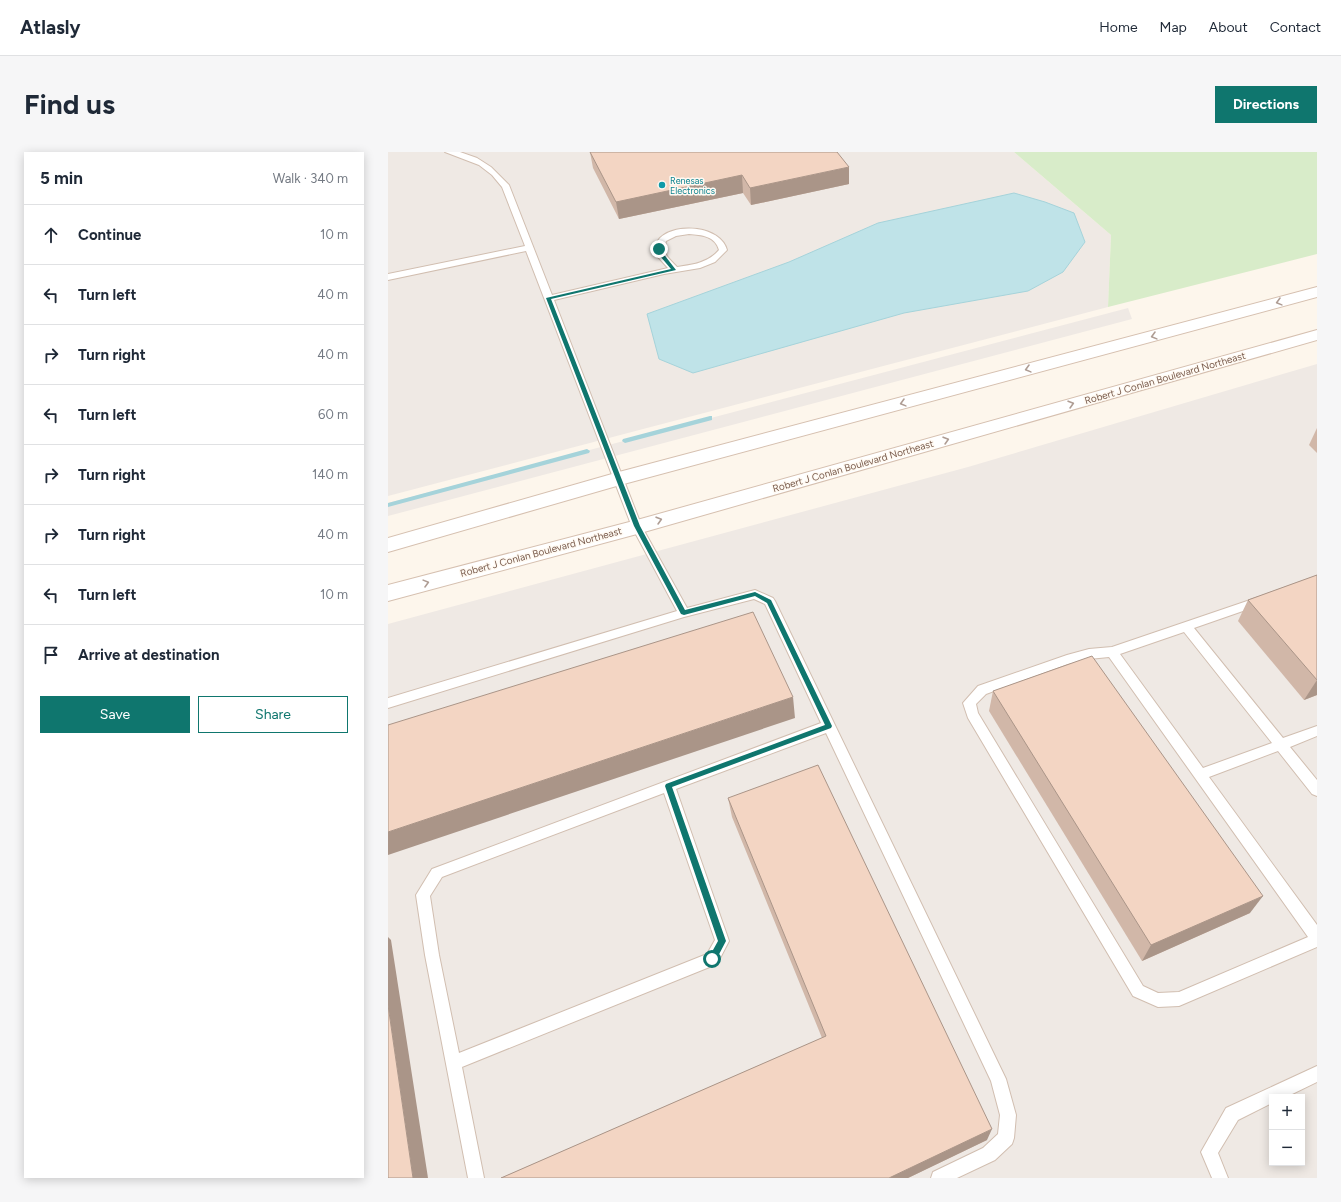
<!DOCTYPE html>
<html lang="en">
<head>
<meta charset="utf-8">
<style>
	:root { --surface:#fff; --page:#f6f6f7; --text:#1f2937; --muted:#747a83; --line:#e0e1e3; --accent:#0f766e }
	body { margin:0; font-family:Figtree,sans-serif; background:var(--page); color:var(--text) }
	.controls { position:absolute; right:12px; bottom:12px; display:grid; overflow:hidden; border-radius:0px; box-shadow:0 2px 10px #0003 }
	.controls button { width:36px; height:36px; display:grid; place-items:center; padding:0; border:0; border-bottom:1px solid var(--line); background:var(--surface); color:var(--text); font:20px sans-serif }
	.stop { position:absolute; width:12px; height:12px; margin:-9px; border:3px solid #0f766e; border-radius:50%; background:#fff }
	.stop.end { background:#0f766e; border-color:#fff; box-shadow:0 1px 4px #0008 }
	.list { margin:0; padding:0; list-style:none }
	h2 { display:flex; justify-content:space-between; align-items:center; height:52px; margin:0; padding:0 16px; font-size:17px }
	h2 small { font-size:13px; font-weight:400; color:var(--muted) }
	.list li { display:grid; grid-template-columns:26px 1fr auto; gap:12px; align-items:center; box-sizing:border-box; height:60px; padding:0 16px; border-top:1px solid var(--line) }
	.list b { display:block; font-size:15px; white-space:nowrap }
	.list em { font-size:13px; font-style:normal; color:var(--muted) }
	.actions { display:flex; gap:8px; padding:12px 16px }
	.actions a { flex:1; padding:9px 0; border:1px solid var(--accent); border-radius:0px; text-align:center; font-size:14px; color:var(--accent) }
	.actions .main { background:var(--accent); color:#fff }
	.icon { flex:none; width:22px; height:22px; fill:none; stroke:currentColor; stroke-width:2; stroke-linecap:round; stroke-linejoin:round }
	.map { position:relative; flex:none; width:929px; height:1026px; overflow:hidden; border-radius:0px }
	header { display:flex; align-items:center; gap:24px; box-sizing:border-box; height:56px; padding:0 20px; background:var(--surface); border-bottom:1px solid var(--line) }
	header strong { font-size:19px }
	nav { display:flex; gap:22px; margin-inline-start:auto; font-size:14px }
	.intro { display:flex; align-items:center; justify-content:space-between; box-sizing:border-box; height:96px; padding:0 24px }
	h1 { margin:0; font-size:28px }
	.button { padding:10px 18px; border-radius:0px; background:var(--accent); color:#fff; font-size:14px; font-weight:700 }
	main { display:flex; gap:24px; padding:0 24px }
	aside { flex:1; background:var(--surface); border-radius:0px; box-shadow:0 2px 10px #0003 }
	.map>svg:first-child { display:block }
	.industrial { fill:#efe9e4; fill-rule:evenodd }
	.green { fill:#d8ecc9 }
	.water { fill:#bfe3e8; stroke:#a5d3da }
	.lines { fill:none; stroke-linecap:round; stroke-linejoin:round }
	.stream { fill:#a5d3da; fill-rule:evenodd }
	.service-casing { stroke:#d1beb0; stroke-width:2 }
	.secondary-casing { stroke:#d6c0b0; stroke-width:2 }
	.service { fill:#fff; fill-rule:evenodd }
	.secondary { fill:#fff; fill-rule:evenodd }
	.wall { fill:#d1b7a8 }
	.shaded-wall { fill:#aa9588 }
	.building { fill:#f3d5c3; stroke:#aa9588 }
	.oneway { stroke:#af9d94 }
	.route { fill:#0f766e }
	.culture-dot { fill:#0f9aa8; stroke:#fffaf3; stroke-width:1.5 }
	.labels { text-anchor:middle; dominant-baseline:central; stroke-width:3; stroke-linejoin:round; paint-order:stroke }
	.far-culture-label { font-size:9px; fill:#0d838f; stroke:#fffaf3; text-anchor:start }
	.street-label { font-size:10px; fill:#7a5c4d; stroke:#fffaf3 }
</style>
</head>
<body>
<header>
<strong>Atlasly</strong>
<nav><a>Home</a><a>Map</a><a>About</a><a>Contact</a></nav>
</header>
<div class="intro"><h1>Find us</h1><a class="button">Directions</a></div>
<main>
<aside>
<h2>5 min<small>Walk · 340 m</small></h2>
<ul class="list">
<li><svg class="icon" aria-label="ahead" viewBox="0 0 24 24"><path d="M12 20V5M6 11l6-6 6 6"/></svg><div><b>Continue</b></div><em>10 m</em></li>
<li><svg class="icon" aria-label="left" viewBox="0 0 24 24"><path d="M17 20v-9H6M10 6l-5 5 5 5"/></svg><div><b>Turn left</b></div><em>40 m</em></li>
<li><svg class="icon" aria-label="right" viewBox="0 0 24 24"><path d="M7 20v-9h11M14 6l5 5-5 5"/></svg><div><b>Turn right</b></div><em>40 m</em></li>
<li><svg class="icon" aria-label="left" viewBox="0 0 24 24"><path d="M17 20v-9H6M10 6l-5 5 5 5"/></svg><div><b>Turn left</b></div><em>60 m</em></li>
<li><svg class="icon" aria-label="right" viewBox="0 0 24 24"><path d="M7 20v-9h11M14 6l5 5-5 5"/></svg><div><b>Turn right</b></div><em>140 m</em></li>
<li><svg class="icon" aria-label="right" viewBox="0 0 24 24"><path d="M7 20v-9h11M14 6l5 5-5 5"/></svg><div><b>Turn right</b></div><em>40 m</em></li>
<li><svg class="icon" aria-label="left" viewBox="0 0 24 24"><path d="M17 20v-9H6M10 6l-5 5 5 5"/></svg><div><b>Turn left</b></div><em>10 m</em></li>
<li><svg class="icon" aria-label="arrive" viewBox="0 0 24 24"><path d="M6 21V4h12l-3 4 3 4H6"/></svg><div><b>Arrive at destination</b></div></li>
</ul>
<div class="actions"><a class="main">Save</a><a>Share</a></div>
</aside>
<div class="map">
<svg width="929" height="1026" viewBox="0 0 929 1026">
	<rect width="100%" height="100%" fill="#fdf6ec"/>
	<g class="industrial">
		<path d="M0 0H626L723 83 720 155 0 344Z"/>
		<path d="M740 156 744 167 0 364V351Z"/>
		<path d="M929 212V1026H0V472L580 315ZM884 945H914V1011H884Z"/>
	</g>
	<path class="green" d="M626 0H929V102L720 155 723 83Z"/>
	<path class="water" d="M626 41 657 50 686 61 697 90 675 120 640 139 516 161 305 221 271 207 259 162 401 110 490 71Z"/>
	<g class="lines">
		<g class="stream">
			<path d="M322 264H324V268L237 291 234 289 235 287Z"/>
			<path d="M199 297 202 299 201 301 0 355V351Z"/>
		</g>
		<g class="service-casing">
			<g id="service">
				<path d="M57 0H72L89 6 103 15 121 33 164 143 280 116 270 105 267 97C268 93 269 89 272 86 288 70 333 74 339 98L327 110 312 116 276 122 166 148 254 375 299 456 367 438 385 446 387 449 618 927 628 963 626 986 624 992 607 1008 569 1026H543L545 1020 595 996 610 982 612 963 603 929 438 581 288 637 341 789 329 812 74 915 96 1026H80L37 803 28 743 44 717 433 571 377 452 366 447 296 465 0 556V546L289 459 244 375 138 99 0 128V122L137 94 114 35 104 23 91 13ZM301 82C314 83 327 84 331 98 320 111 304 113 289 115 280 105 274 103 278 89L288 84ZM276 641 327 788 319 802 71 901 51 803 42 744 54 725Z"/>
				<path d="M871 445 875 446 877 449 875 452 806 476 895 586 929 574V584L902 595 929 628V644L924 642 890 599 821 625 929 773V795L791 854 770 855 745 844 580 566 575 551 590 534 679 503 701 497 724 495ZM796 480 884 591 815 616 732 502ZM721 505 920 785 791 840 770 841 755 834 590 561 588 552 598 542 680 512 701 507Z"/>
				<path d="M929 914V930L898 945H884V951L850 968 830 1001 840 1026H824L813 1000 838 956Z"/>
			</g>
		</g>
		<g class="secondary-casing">
			<g id="secondary">
				<path d="M929 135V145L232 333 0 400V386L231 320Z"/>
				<path d="M929 178V188L249 382 0 449V433L249 368Z"/>
			</g>
		</g>
		<use href="#service" class="service"/>
		<use href="#secondary" class="secondary"/>
	</g>
	<g class="wall">
		<path d="M202 0 461 32 363 53 355 41 231 67 205 16Z"/>
		<path d="M929 276V301L921 293Z"/>
		<path d="M929 423V543L916 548 850 469 860 448Z"/>
		<path d="M605 539 862 761 754 809 601 559Z"/>
		<path d="M340 646 599 988 520 1026H113L434 886 344 665Z"/>
	</g>
	<g class="shaded-wall">
		<path d="M461 15V32L363 53 362 36Z"/>
		<path d="M354 23 355 41 231 67 228 50Z"/>
		<path d="M929 528V543L916 548Z"/>
		<path d="M405 545 407 566 0 703V680Z"/>
		<path d="M875 744 862 761 754 809 763 793Z"/>
		<path d="M0 785 3 788 40 1026H25L0 853Z"/>
		<path d="M604 977 599 988 520 1026H501Z"/>
	</g>
	<g class="building">
		<path d="M202 0H449L461 15 362 36 354 23 228 50Z"/>
		<path d="M929 423V528L860 448Z"/>
		<path d="M365 460 405 545 0 680V573Z"/>
		<path d="M704 504 875 744 763 793 605 539Z"/>
		<path d="M430 613 604 977 501 1026H113L438 884 340 646Z"/>
		<path d="M0 853 25 1026H0Z"/>
	</g>
	<defs><path id="oneway-chevron" d="M-2-3.5L2.5 0L-2 3.5" fill="none" stroke-width="1.6" stroke-linecap="round" stroke-linejoin="round"/></defs>
	<g class="oneway">
		<use href="#oneway-chevron" transform="translate(891 150) rotate(165)"/>
		<use href="#oneway-chevron" transform="translate(766 184) rotate(165)"/>
		<use href="#oneway-chevron" transform="translate(640 217) rotate(165)"/>
		<use href="#oneway-chevron" transform="translate(515 251) rotate(165)"/>
		<use href="#oneway-chevron" transform="translate(683 252) rotate(-16)"/>
		<use href="#oneway-chevron" transform="translate(558 288) rotate(-16)"/>
		<use href="#oneway-chevron" transform="translate(271 368) rotate(-16)"/>
		<use href="#oneway-chevron" transform="translate(38 431) rotate(-15)"/>
	</g>
	<path class="route" d="M271 96 288 118 163 147 252 374 297 458 367 440 383 448 444 574 443 576 284 635 338 789 327 810 324 811 320 807 330 789 277 634 278 632 437 573 379 451 367 444 296 463 293 462 246 374 158 146 283 117 272 104 268 97Z"/>
	<circle class="culture-dot" cx="274" cy="33" r="4"/>
	<g class="labels">
		<g class="far-culture-label">
			<text x="282" y="28">Renesas<tspan x="282" dy="10">Electronics</tspan></text>
		</g>
		<g class="street-label">
			<text transform="translate(777 226) rotate(-16)">Robert J Conlan Boulevard Northeast</text>
			<text transform="translate(465 314) rotate(-16)">Robert J Conlan Boulevard Northeast</text>
			<text transform="translate(153 400) rotate(-15)">Robert J Conlan Boulevard Northeast</text>
		</g>
	</g>
</svg>
<div class="controls">
<button>+</button>
<button>−</button>
</div>
<div class="stop" style="left:324px;top:807px"></div>
<div class="stop end" style="left:271px;top:97px"></div>
</div>
</main>
</body>
</html>
